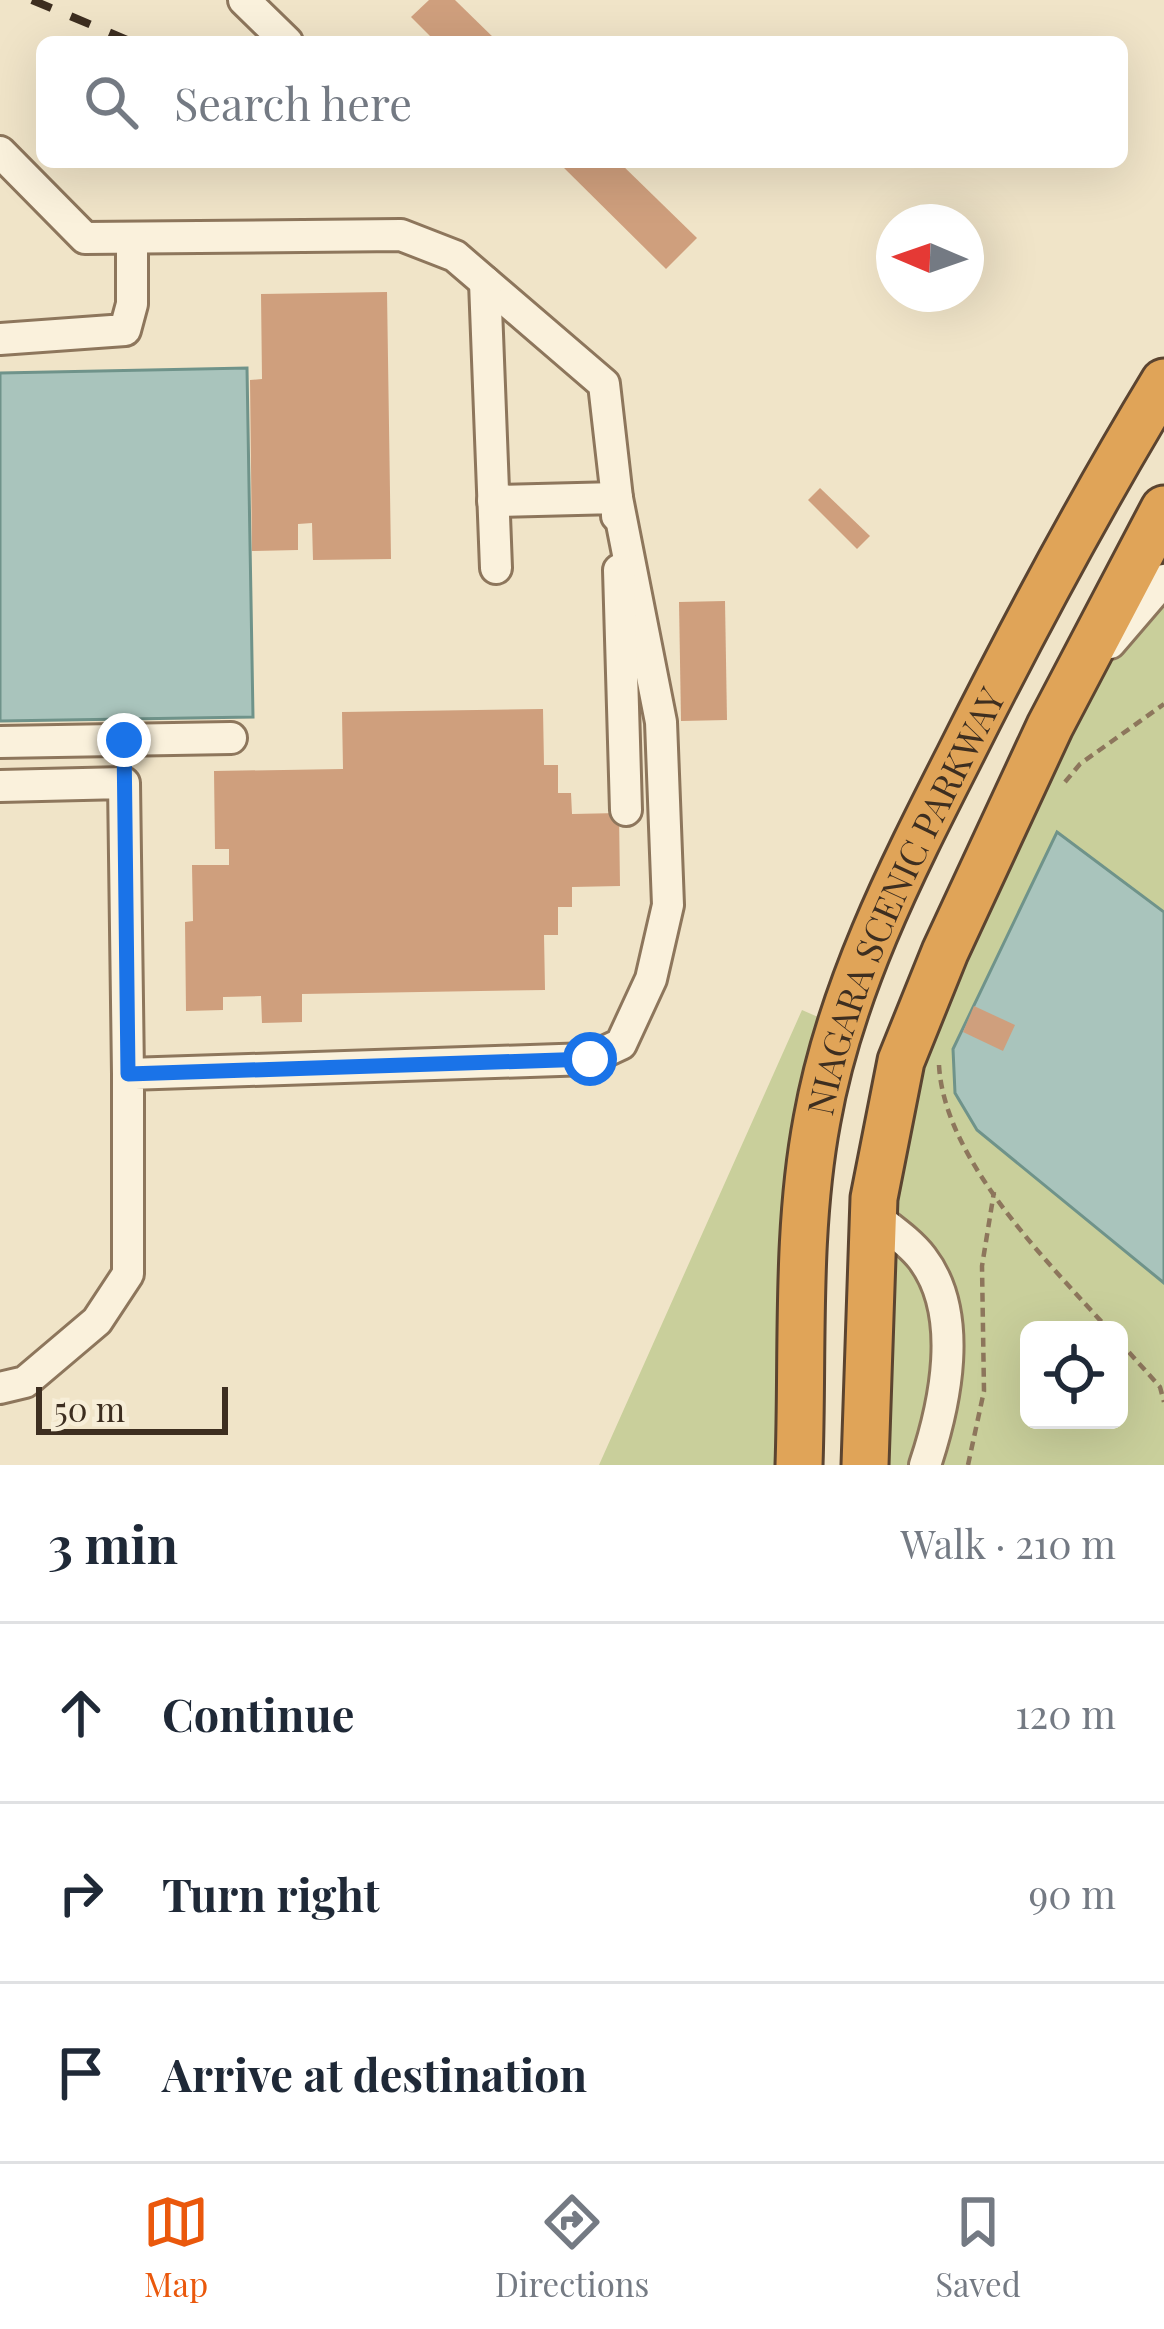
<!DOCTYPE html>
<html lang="en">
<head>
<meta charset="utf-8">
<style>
	:root { --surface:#fff; --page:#f2f2f3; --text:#1f2937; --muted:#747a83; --line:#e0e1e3; --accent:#ea580c }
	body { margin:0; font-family:"Playfair Display",serif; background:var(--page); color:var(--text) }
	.controls { position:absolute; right:36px; bottom:36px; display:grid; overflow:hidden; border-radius:18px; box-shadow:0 12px 48px #0002 }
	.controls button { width:108px; height:108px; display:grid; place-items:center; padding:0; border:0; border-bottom:3px solid var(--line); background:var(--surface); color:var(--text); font:60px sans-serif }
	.compass { position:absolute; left:876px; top:204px; width:108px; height:108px; border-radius:50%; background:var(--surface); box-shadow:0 12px 48px #0002; rotate:272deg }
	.scale { position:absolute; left:36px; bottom:30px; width:192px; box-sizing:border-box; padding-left:12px; border:6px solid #3d2e20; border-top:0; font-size:33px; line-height:42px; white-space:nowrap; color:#3d2e20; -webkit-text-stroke:9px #f7eed8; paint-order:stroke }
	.stop { position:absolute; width:36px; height:36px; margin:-27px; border:9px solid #1a73e8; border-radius:50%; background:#fff }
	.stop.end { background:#1a73e8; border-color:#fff; box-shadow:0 3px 12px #0008 }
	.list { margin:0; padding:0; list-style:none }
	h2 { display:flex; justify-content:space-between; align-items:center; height:156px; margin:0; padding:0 48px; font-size:51px }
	h2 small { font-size:39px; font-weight:400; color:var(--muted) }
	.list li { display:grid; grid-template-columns:78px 1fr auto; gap:36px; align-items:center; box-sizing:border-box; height:180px; padding:0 48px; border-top:3px solid var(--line) }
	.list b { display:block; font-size:45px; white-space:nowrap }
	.list em { font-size:39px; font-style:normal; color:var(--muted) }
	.icon { flex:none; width:66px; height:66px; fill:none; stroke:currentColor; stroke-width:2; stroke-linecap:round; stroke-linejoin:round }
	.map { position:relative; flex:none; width:1164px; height:1465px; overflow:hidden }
	.search { position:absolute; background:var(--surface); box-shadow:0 12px 48px #0002; left:36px; right:36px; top:36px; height:132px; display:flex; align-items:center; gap:30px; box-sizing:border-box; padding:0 42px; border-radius:18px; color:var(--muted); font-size:45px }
	.sheet { height:696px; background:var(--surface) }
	nav { display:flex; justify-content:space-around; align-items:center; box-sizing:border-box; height:168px; border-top:3px solid var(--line); background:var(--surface); font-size:33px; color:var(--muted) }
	nav a { display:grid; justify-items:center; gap:6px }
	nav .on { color:var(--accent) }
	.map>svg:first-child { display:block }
	.green { fill:#c9cf9b; fill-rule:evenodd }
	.water { fill:#a9c4bc; stroke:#6f938a; stroke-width:3 }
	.building { fill:#cf9f7d }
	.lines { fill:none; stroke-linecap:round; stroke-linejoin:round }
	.minor-casing { stroke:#8d765c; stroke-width:36 }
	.highway-casing { stroke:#5b4430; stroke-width:51 }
	.path { stroke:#8d765c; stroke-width:4.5; stroke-dasharray:9 6; stroke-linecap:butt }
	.minor { stroke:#faf1dc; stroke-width:30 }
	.highway { stroke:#e0a458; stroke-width:45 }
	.rail { stroke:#3d2e20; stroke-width:8; stroke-dasharray:21 21; stroke-linecap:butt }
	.route { stroke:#1a73e8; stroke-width:15 }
	.labels { text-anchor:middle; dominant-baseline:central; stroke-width:10; stroke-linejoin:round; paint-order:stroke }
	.street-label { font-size:36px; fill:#3d2e20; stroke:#f7eed8 }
</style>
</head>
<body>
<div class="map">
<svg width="1164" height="1465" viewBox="0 0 1164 1465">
	<rect width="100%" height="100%" fill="#f0e4c8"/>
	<g class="green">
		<path d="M1164 555V912L1057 833 953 1049 955 1093 977 1130 1164 1283V1465H888C891 1355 884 1237 908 1129 929 1035 971 952 1011 866 1060 761 1110 657 1164 555ZM1029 1330H1119V1420H1029Z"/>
		<path d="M802 1010 818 1017 788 1164 776 1465H599Z"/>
	</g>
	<g class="water">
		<path d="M247 368 253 717 0 721V373Z"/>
		<path d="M1057 832 1164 912V1283L977 1130 955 1093 953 1049Z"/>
	</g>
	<g class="building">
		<path d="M429 0H455L498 42H436L411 17Z"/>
		<path d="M558 162H619L697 238 666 269Z"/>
		<path d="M387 292 391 559 313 560 312 523 298 524V550L252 551 250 380 262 379 261 294Z"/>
		<path d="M820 488 870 536 857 549 808 500Z"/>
		<path d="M725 601 727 720 681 721 679 602Z"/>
		<path d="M543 709 544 765H558V793H571L572 814 619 813 620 886 572 887V907H558V935H544L545 990 302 994V1022L262 1023 261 996 223 997V1010L186 1011 185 922 193 921 192 865H229V849H215L214 771 343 769 342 712Z"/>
		<path d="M974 1006 1015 1025 1003 1051 963 1032Z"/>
	</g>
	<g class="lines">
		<g class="minor-casing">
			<g id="minor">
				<path d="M244 0 287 42"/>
				<path d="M0 152 85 238 401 235 455 256 604 384 617 498 661 722 668 905 651 979 621 1044 589 1059 128 1074V1274L97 1321 25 1382 0 1388"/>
				<path d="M485 282 496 568"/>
				<path d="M0 339 125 330 132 304V238"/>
				<path d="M493 501 617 498V516"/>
				<path d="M619 570 626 810"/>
				<path d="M1110 643 1164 580"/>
				<path d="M0 742 231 738"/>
				<path d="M0 786 124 783 128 1074"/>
				<path d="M873 1215C889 1228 910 1242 922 1258 965 1314 945 1405 925 1465"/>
			</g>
		</g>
		<g class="highway-casing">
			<g id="highway">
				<path id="s1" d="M799 1465C803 1351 796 1232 817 1120 840 991 900 873 959 757 1023 629 1090 504 1164 382"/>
				<path d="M865 1465 874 1198 901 1061 945 952 1050 726 1164 509"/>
			</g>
		</g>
		<g class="path">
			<path d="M1065 782 1080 764 1164 704"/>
			<path d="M939 1065C944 1160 1048 1262 1109 1330"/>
			<path d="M1119 1341 1160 1387 1164 1402"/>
			<path d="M968 1465 984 1391 982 1266 994 1192"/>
		</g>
		<use href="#minor" class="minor"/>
		<use href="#highway" class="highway"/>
		<path class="rail" d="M32 0 132 42"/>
	</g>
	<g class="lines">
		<path class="route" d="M124 740 128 1074 590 1059"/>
	</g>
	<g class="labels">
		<g class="street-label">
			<text stroke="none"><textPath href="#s1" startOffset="582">NIAGARA SCENIC PARKWAY</textPath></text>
		</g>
	</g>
</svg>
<div class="controls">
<button><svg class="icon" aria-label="locate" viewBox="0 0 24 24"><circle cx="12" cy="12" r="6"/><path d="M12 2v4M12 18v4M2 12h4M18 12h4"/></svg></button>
</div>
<svg class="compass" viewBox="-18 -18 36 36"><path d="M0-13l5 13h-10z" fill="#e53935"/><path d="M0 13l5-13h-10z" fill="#747a83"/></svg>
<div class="scale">50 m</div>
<div class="stop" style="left:590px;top:1059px"></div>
<div class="stop end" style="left:124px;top:740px"></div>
<div class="search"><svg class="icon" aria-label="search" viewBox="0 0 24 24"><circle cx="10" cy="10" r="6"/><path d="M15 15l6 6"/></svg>Search here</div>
</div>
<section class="sheet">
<h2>3 min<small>Walk · 210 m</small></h2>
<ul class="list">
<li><svg class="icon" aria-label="ahead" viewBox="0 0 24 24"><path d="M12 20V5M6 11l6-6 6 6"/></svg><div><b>Continue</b></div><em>120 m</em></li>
<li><svg class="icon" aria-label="right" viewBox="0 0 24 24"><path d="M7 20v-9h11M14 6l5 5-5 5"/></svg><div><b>Turn right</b></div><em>90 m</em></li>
<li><svg class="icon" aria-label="arrive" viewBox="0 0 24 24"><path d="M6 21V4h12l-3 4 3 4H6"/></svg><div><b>Arrive at destination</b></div></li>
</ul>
</section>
<nav>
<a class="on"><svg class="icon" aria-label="map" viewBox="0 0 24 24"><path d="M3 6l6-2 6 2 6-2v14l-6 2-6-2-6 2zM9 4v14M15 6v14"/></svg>Map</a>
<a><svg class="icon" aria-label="directions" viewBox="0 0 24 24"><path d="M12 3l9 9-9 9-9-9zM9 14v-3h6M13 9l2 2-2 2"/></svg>Directions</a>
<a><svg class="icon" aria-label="saved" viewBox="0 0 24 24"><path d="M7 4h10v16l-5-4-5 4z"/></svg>Saved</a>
</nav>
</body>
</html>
